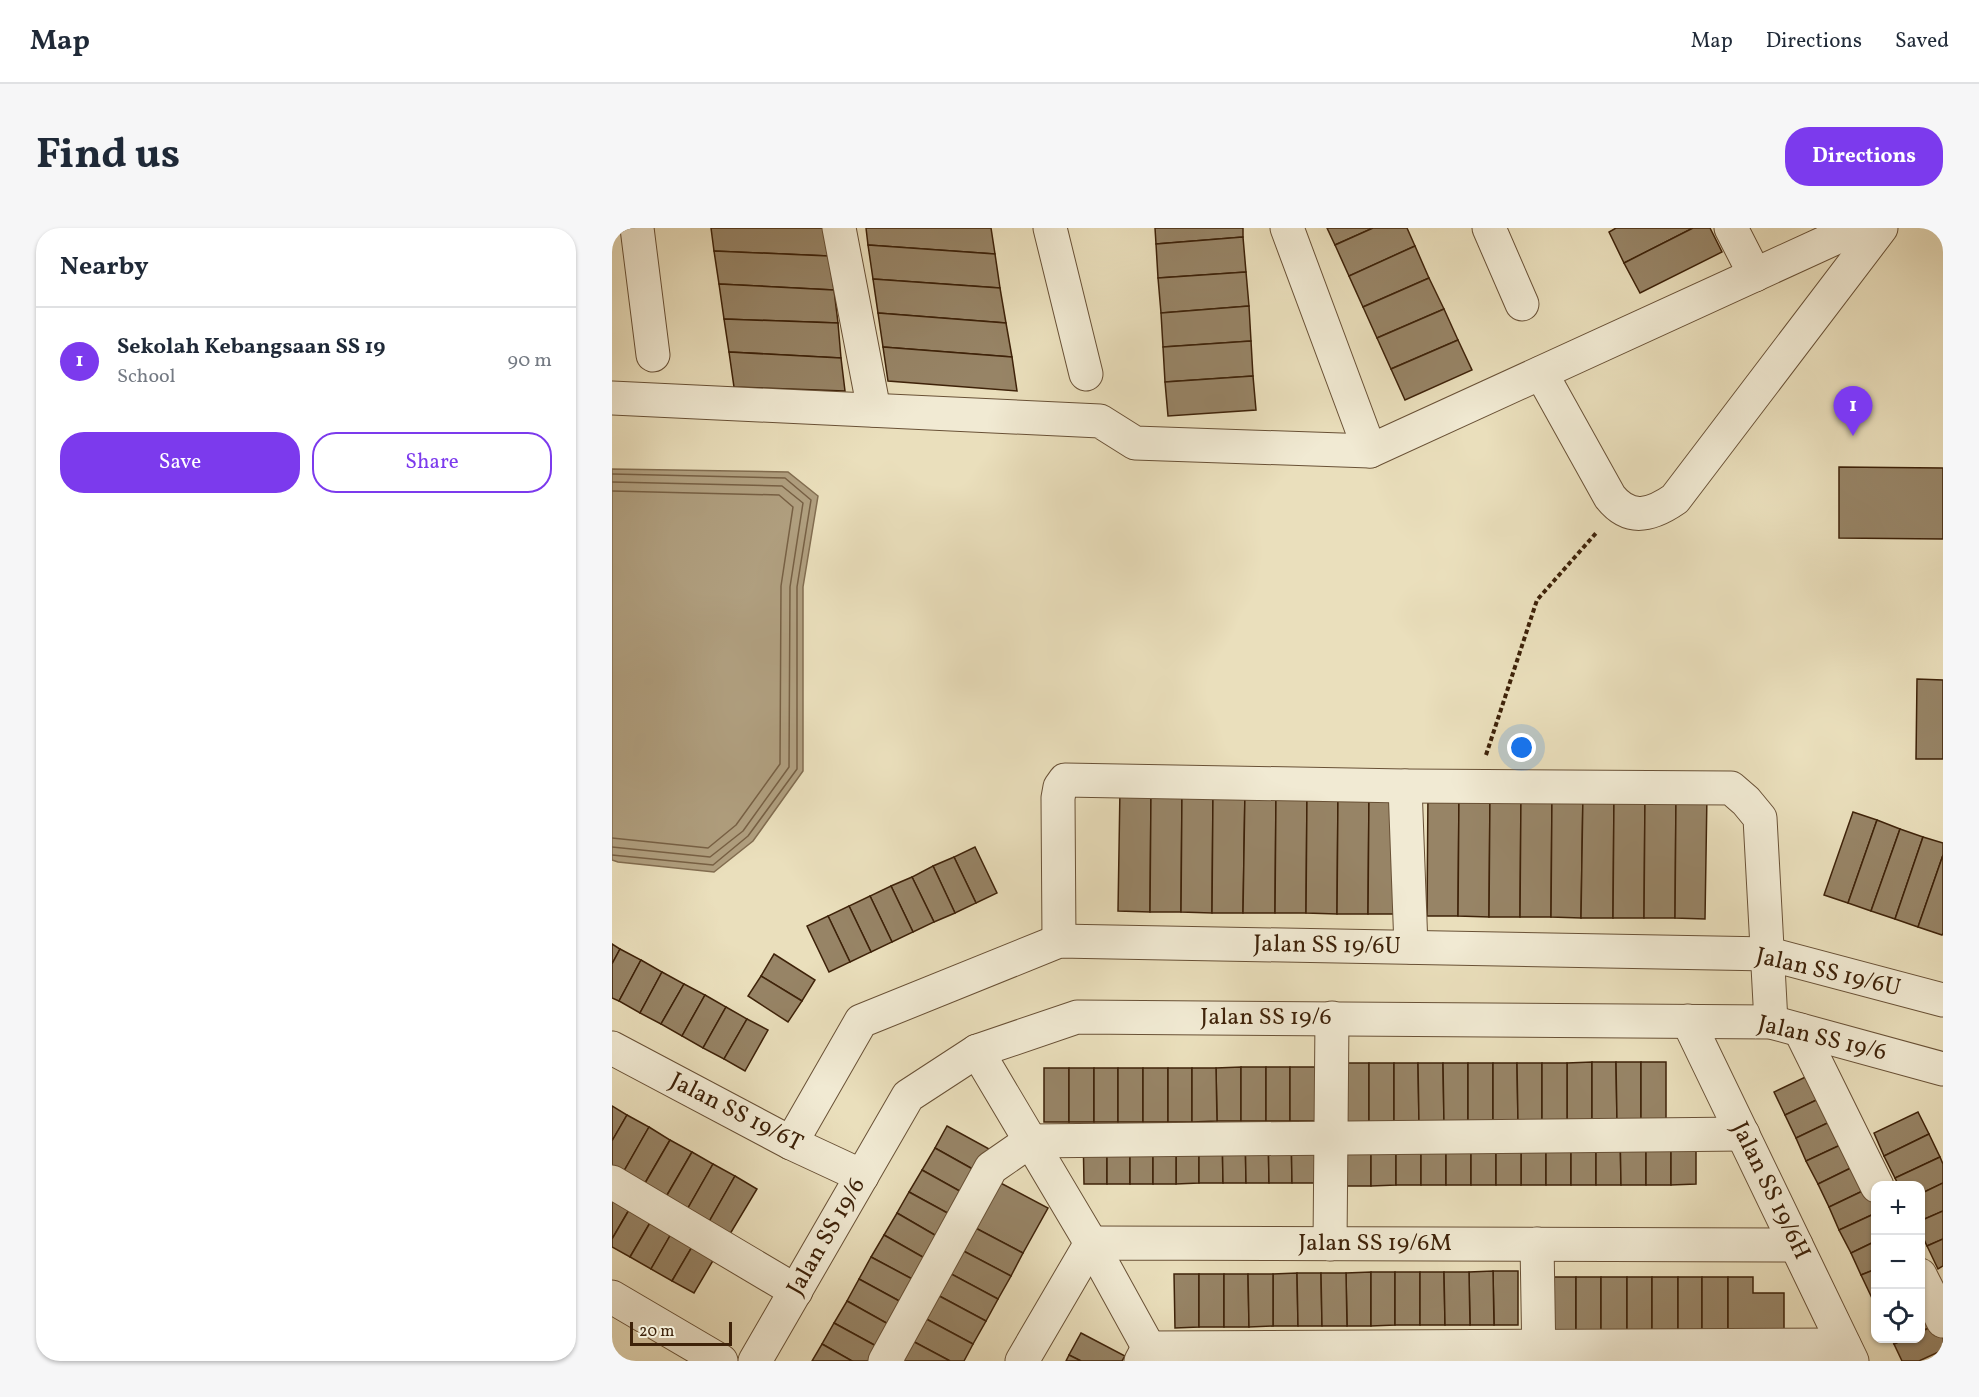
<!DOCTYPE html>
<html lang="en">
<head>
<meta charset="utf-8">
<style>
	:root { --surface:#fff; --page:#f6f6f7; --text:#1f2937; --muted:#747a83; --line:#e0e1e3; --accent:#7c3aed }
	body { margin:0; font-family:Vollkorn,serif; background:var(--page); color:var(--text) }
	.controls { position:absolute; right:18px; bottom:18px; display:grid; overflow:hidden; border-radius:12px; box-shadow:0 2px 4px #0004 }
	.controls button { width:54px; height:54px; display:grid; place-items:center; padding:0; border:0; border-bottom:2px solid var(--line); background:var(--surface); color:var(--text); font:30px sans-serif }
	.scale { position:absolute; left:18px; bottom:15px; width:102px; box-sizing:border-box; padding-left:6px; border:3px solid #3e2209; border-top:0; font-size:16px; line-height:21px; white-space:nowrap; color:#3e2209; -webkit-text-stroke:4px #f1ead3; paint-order:stroke }
	.you { position:absolute; left:910px; top:520px; width:21px; height:21px; margin:-15px; border:4px solid #fff; border-radius:50%; background:#1a73e8; box-shadow:0 0 0 9px #1a73e833 }
	.badge { display:grid; place-items:center; width:39px; height:39px; border-radius:50%; background:var(--accent); color:#fff; font-size:20px; font-weight:700 }
	.pin { position:absolute; translate:-50% -50px; filter:drop-shadow(0 2px 3px #0008) }
	.pin::after { content:''; position:absolute; top:32px; width:21px; height:18px; background:inherit; clip-path:polygon(0 0,100% 0,50% 100%) }
	.list { margin:0; padding:0; list-style:none }
	h2 { display:flex; justify-content:space-between; align-items:center; height:78px; margin:0; padding:0 24px; font-size:26px }
	h2 small { font-size:20px; font-weight:400; color:var(--muted) }
	.list li { display:grid; grid-template-columns:39px 1fr auto; gap:18px; align-items:center; box-sizing:border-box; height:108px; padding:0 24px; border-top:2px solid var(--line) }
	.list b { display:block; font-size:22px; white-space:nowrap }
	.list p { margin:0; font-size:20px; white-space:nowrap; color:var(--muted) }
	.list em { font-size:20px; font-style:normal; color:var(--muted) }
	.actions { display:flex; gap:12px; padding:18px 24px }
	.actions a { flex:1; padding:14px 0; border:2px solid var(--accent); border-radius:24px; text-align:center; font-size:21px; color:var(--accent) }
	.actions .main { background:var(--accent); color:#fff }
	.icon { flex:none; width:33px; height:33px; fill:none; stroke:currentColor; stroke-width:2; stroke-linecap:round; stroke-linejoin:round }
	.map { position:relative; flex:none; width:1331px; height:1133px; overflow:hidden; border-radius:24px }
	header { display:flex; align-items:center; gap:36px; box-sizing:border-box; height:84px; padding:0 30px; background:var(--surface); border-bottom:2px solid var(--line) }
	header strong { font-size:28px }
	nav { display:flex; gap:33px; margin-inline-start:auto; font-size:21px }
	.intro { display:flex; align-items:center; justify-content:space-between; box-sizing:border-box; height:144px; padding:0 36px }
	h1 { margin:0; font-size:42px }
	.button { padding:15px 27px; border-radius:24px; background:var(--accent); color:#fff; font-size:21px; font-weight:700 }
	main { display:flex; gap:36px; padding:0 36px }
	aside { flex:1; background:var(--surface); border-radius:24px; box-shadow:0 2px 4px #0004 }
	.map>svg:first-child { display:block }
	.water { fill:#b09f7f; stroke:#826d50; stroke-width:1.5 }
	.lines { fill:none; stroke-linecap:round; stroke-linejoin:round }
	.shore { stroke:#776044; stroke-width:1.5 }
	.building { fill:#978466; stroke:#3e2209; stroke-width:1.5 }
	.minor-casing { stroke:#695136; stroke-width:35 }
	.path { stroke:#3e2209; stroke-width:4; stroke-dasharray:4.5 3; stroke-linecap:butt }
	.minor { stroke:#f1ead3; stroke-width:33 }
	.labels { text-anchor:middle; dominant-baseline:central; stroke-width:4.5; stroke-linejoin:round; paint-order:stroke }
	.street-label { font-size:24px; fill:#3e2209; stroke:#f1ead3 }
</style>
</head>
<body>
<header>
<strong>Map</strong>
<nav><a>Map</a><a>Directions</a><a>Saved</a></nav>
</header>
<div class="intro"><h1>Find us</h1><a class="button">Directions</a></div>
<main>
<aside>
<h2>Nearby<small></small></h2>
<ul class="list">
<li><span class="badge">1</span><div><b>Sekolah Kebangsaan SS 19</b><p>School</p></div><em>90 m</em></li>
</ul>
<div class="actions"><a class="main">Save</a><a>Share</a></div>
</aside>
<div class="map">
<svg width="1331" height="1133" viewBox="0 0 1331 1133">
	<rect width="100%" height="100%" fill="#eadfbc"/>
	<filter id="stains"><feTurbulence type="fractalNoise" baseFrequency=".00333" numOctaves="4"/><feColorMatrix values="0 0 0 0 .2 0 0 0 0 .09 0 0 0 0 .02 0 0 0 .5 -.17"/></filter>
	<radialGradient id="worn" r=".72"><stop offset=".6" stop-color="#630" stop-opacity="0"/><stop offset="1" stop-color="#630" stop-opacity=".3"/></radialGradient>
	<path class="water" d="M0 241 176 244 206 268 191 359V543L141 613 102 644 6 634 0 632Z"/>
	<g class="lines">
		<g class="shore">
			<path d="M0 246 173 250 199 272 185 359V541L136 608 101 637 0 627"/>
			<path d="M0 254 170 258 191 275 178 359 177 539 131 603 98 629 0 619"/>
			<path d="M0 263 167 267 181 279 169 358 168 536 124 597 96 620 0 610"/>
		</g>
	</g>
	<g class="building">
		<path d="M99 0H214L217 28 102 23Z"/>
		<path d="M254 0H379L383 26 256 17Z"/>
		<path d="M543 0H631V9L544 16Z"/>
		<path d="M715 0H761L723 17Z"/>
		<path d="M761 0H795L803 18 737 48 723 17Z"/>
		<path d="M1004 0H1081L1012 35 997 4Z"/>
		<path d="M1081 0H1098L1110 24 1028 65 1012 35Z"/>
		<path d="M631 9 634 44 546 50 544 16Z"/>
		<path d="M256 17 383 26 388 60 261 51Z"/>
		<path d="M803 18 817 50 751 79 737 48Z"/>
		<path d="M102 23 217 28 222 62 107 56Z"/>
		<path d="M634 44 637 78 549 85 546 50Z"/>
		<path d="M817 50 832 81 765 110 751 79Z"/>
		<path d="M261 51 388 60 394 95 266 85Z"/>
		<path d="M107 56 222 62 226 95 112 91Z"/>
		<path d="M637 78 639 113 551 119 549 85Z"/>
		<path d="M832 81 846 112 779 141 765 110Z"/>
		<path d="M266 85 394 95 400 129 271 119Z"/>
		<path d="M112 91 226 95 229 130 117 124Z"/>
		<path d="M846 112 860 142 793 172 779 141Z"/>
		<path d="M639 113 641 148 553 154 551 119Z"/>
		<path d="M271 119 400 129 405 163 276 153Z"/>
		<path d="M117 124 229 130 233 163 122 159Z"/>
		<path d="M641 148 644 182 556 188 553 154Z"/>
		<path d="M1227 239 1331 240V311L1227 310Z"/>
		<path d="M1305 451 1331 452V531H1304Z"/>
		<path d="M508 560 539 561 538 684 506 683Z"/>
		<path d="M539 561H570L569 684H538Z"/>
		<path d="M570 561H601L600 685 569 684Z"/>
		<path d="M601 561H633L631 685H600Z"/>
		<path d="M633 561 664 562 663 685H631Z"/>
		<path d="M664 562 695 563 694 685H663Z"/>
		<path d="M695 563H726L725 686 694 685Z"/>
		<path d="M726 563H757L756 686H725Z"/>
		<path d="M757 563H789L787 686H756Z"/>
		<path d="M816 563H847L846 688H815Z"/>
		<path d="M847 563H878L877 689 846 688Z"/>
		<path d="M878 563H909L908 689H877Z"/>
		<path d="M909 563 940 564 939 689H908Z"/>
		<path d="M940 564H971L969 690 939 689Z"/>
		<path d="M971 564H1002L1001 690H969Z"/>
		<path d="M1002 564 1033 565 1032 690H1001Z"/>
		<path d="M1033 565H1064L1063 690H1032Z"/>
		<path d="M1064 565H1095L1093 691 1063 690Z"/>
		<path d="M1241 584 1265 592 1236 675 1212 667Z"/>
		<path d="M1265 592 1288 601 1259 683 1236 675Z"/>
		<path d="M1288 601 1311 609 1283 691 1259 683Z"/>
		<path d="M1311 609 1331 615V627L1306 699 1283 691Z"/>
		<path d="M363 619 385 665 364 675 342 629Z"/>
		<path d="M1331 627V705L1330 707 1306 699Z"/>
		<path d="M342 629 364 675 343 685 321 638Z"/>
		<path d="M321 638 343 685 322 694 300 649Z"/>
		<path d="M300 649 322 694 301 704 279 658Z"/>
		<path d="M279 658 301 704 280 714 258 668Z"/>
		<path d="M258 668 280 714 259 724 237 678Z"/>
		<path d="M237 678 259 724 238 734 216 688Z"/>
		<path d="M216 688 238 734 217 744 195 698Z"/>
		<path d="M0 716 8 721 0 736Z"/>
		<path d="M8 721 29 732 7 773 0 770V736Z"/>
		<path d="M162 726 203 752 190 773 149 748Z"/>
		<path d="M29 732 50 744 28 785 7 773Z"/>
		<path d="M50 744 72 756 49 796 28 785Z"/>
		<path d="M149 748 190 773 176 794 136 768Z"/>
		<path d="M72 756 93 767 70 808 49 796Z"/>
		<path d="M93 767 114 779 91 820 70 808Z"/>
		<path d="M114 779 135 791 112 831 91 820Z"/>
		<path d="M135 791 156 802 133 843 112 831Z"/>
		<path d="M980 834V895L955 896V835Z"/>
		<path d="M980 834H1004L1005 895H980Z"/>
		<path d="M1004 834H1029V895H1005Z"/>
		<rect x="1029" y="834" width="25" height="61"/>
		<path d="M732 835H757V897H733Z"/>
		<rect x="757" y="835" width="25" height="62"/>
		<path d="M782 835H806L807 897H782Z"/>
		<path d="M806 835H831L832 897H807Z"/>
		<path d="M831 835H856V897H832Z"/>
		<path d="M856 835H881V896L856 897Z"/>
		<path d="M881 835H905L906 896H881Z"/>
		<path d="M905 835H930V896H906Z"/>
		<rect x="930" y="835" width="25" height="61"/>
		<path d="M629 839V893H605L604 840Z"/>
		<rect x="629" y="839" width="25" height="54"/>
		<rect x="654" y="839" width="24" height="54"/>
		<rect x="678" y="839" width="25" height="54"/>
		<rect x="432" y="840" width="25" height="54"/>
		<rect x="457" y="840" width="25" height="54"/>
		<rect x="482" y="840" width="24" height="54"/>
		<rect x="506" y="840" width="25" height="54"/>
		<rect x="531" y="840" width="25" height="54"/>
		<rect x="556" y="840" width="24" height="54"/>
		<path d="M580 840H604L605 893 580 894Z"/>
		<path d="M1206 843 1217 866 1173 887 1162 864Z"/>
		<path d="M1217 866 1228 889 1184 910 1173 887Z"/>
		<path d="M0 878 15 887 0 913Z"/>
		<path d="M1306 884 1317 906 1272 928 1262 905Z"/>
		<path d="M15 887 37 899 8 950 0 946V913Z"/>
		<path d="M1228 889 1239 912 1194 933 1184 910Z"/>
		<path d="M335 898 379 922 366 944 323 920Z"/>
		<path d="M37 899 58 912 29 962 8 950Z"/>
		<path d="M587 899V955L564 956V900Z"/>
		<path d="M587 899H610L611 955H587Z"/>
		<path d="M610 899H633L634 955H611Z"/>
		<path d="M633 899H656L657 955H634Z"/>
		<path d="M656 899H679L680 955H657Z"/>
		<path d="M679 899H703V955H680Z"/>
		<path d="M495 900V956H472L471 901Z"/>
		<rect x="495" y="900" width="23" height="56"/>
		<rect x="518" y="900" width="23" height="56"/>
		<rect x="541" y="900" width="23" height="56"/>
		<path d="M934 901V957H909V902Z"/>
		<rect x="934" y="901" width="25" height="56"/>
		<rect x="959" y="901" width="25" height="56"/>
		<path d="M984 901H1008L1009 957H984Z"/>
		<path d="M1008 901H1034V957H1009Z"/>
		<rect x="1034" y="901" width="25" height="56"/>
		<path d="M1059 901H1084V956L1059 957Z"/>
		<rect x="734" y="902" width="25" height="56"/>
		<path d="M759 902H784V957L759 958Z"/>
		<rect x="784" y="902" width="25" height="55"/>
		<rect x="809" y="902" width="25" height="55"/>
		<rect x="834" y="902" width="25" height="55"/>
		<rect x="859" y="902" width="25" height="55"/>
		<rect x="884" y="902" width="25" height="55"/>
		<path d="M1317 906 1328 929 1283 950 1272 928Z"/>
		<path d="M58 912 80 924 51 974 29 962Z"/>
		<path d="M1239 912 1249 935 1206 956 1194 933Z"/>
		<path d="M323 920 366 944 353 966 310 942Z"/>
		<path d="M80 924 101 936 72 987 51 974Z"/>
		<path d="M1328 929 1331 936V955L1308 966V958H1287L1283 950Z"/>
		<path d="M1249 935 1261 958 1217 979 1206 956Z"/>
		<path d="M101 936 123 948 94 999 72 987Z"/>
		<path d="M310 942 353 966 341 988 297 964Z"/>
		<path d="M123 948 145 961 115 1011 94 999Z"/>
		<path d="M379 950 436 980 411 1025 354 995Z"/>
		<path d="M1331 955V983L1308 993V966Z"/>
		<path d="M1261 958 1264 964V985L1227 1002 1217 979Z"/>
		<path d="M0 964 21 975 0 1011Z"/>
		<path d="M297 964 341 988 328 1010 285 985Z"/>
		<path d="M21 975 42 988 18 1029 0 1019V1011Z"/>
		<path d="M1331 983V1011L1315 1018 1308 1003V993Z"/>
		<path d="M285 985 328 1010 316 1032 272 1007Z"/>
		<path d="M1264 985V1013L1239 1025 1227 1002Z"/>
		<path d="M42 988 63 999 39 1041 18 1029Z"/>
		<path d="M354 995 411 1025 399 1048 342 1018Z"/>
		<path d="M63 999 84 1012 60 1053 39 1041Z"/>
		<path d="M272 1007 316 1032 304 1053 259 1029Z"/>
		<path d="M1331 1011V1038L1326 1041 1315 1018Z"/>
		<path d="M84 1012 106 1024 82 1065 60 1053Z"/>
		<path d="M1264 1013V1041L1249 1047 1239 1025Z"/>
		<path d="M342 1018 399 1048 386 1071 330 1041Z"/>
		<path d="M259 1029 304 1053 291 1075 247 1051Z"/>
		<path d="M330 1041 386 1071 374 1093 318 1063Z"/>
		<path d="M1264 1041V1069L1260 1070 1249 1047Z"/>
		<path d="M881 1043H906V1097H882Z"/>
		<path d="M881 1043 882 1097H858L857 1044Z"/>
		<path d="M759 1044V1098H735L734 1045Z"/>
		<path d="M759 1044H783V1097L759 1098Z"/>
		<rect x="783" y="1044" width="25" height="53"/>
		<path d="M808 1044H832L833 1097H808Z"/>
		<path d="M832 1044H857L858 1097H833Z"/>
		<path d="M685 1045 686 1098H661V1046Z"/>
		<path d="M685 1045H709L710 1098H686Z"/>
		<path d="M709 1045H734L735 1098H710Z"/>
		<path d="M562 1046H587V1099L563 1100Z"/>
		<rect x="587" y="1046" width="25" height="53"/>
		<path d="M612 1046H636L637 1099H612Z"/>
		<path d="M636 1046H661V1098L637 1099Z"/>
		<path d="M939 1049H964V1104L939 1103Z"/>
		<rect x="964" y="1049" width="25" height="55"/>
		<rect x="989" y="1049" width="26" height="55"/>
		<rect x="1015" y="1049" width="25" height="55"/>
		<rect x="1040" y="1049" width="26" height="55"/>
		<rect x="1066" y="1049" width="24" height="55"/>
		<rect x="1090" y="1049" width="26" height="55"/>
		<path d="M1116 1049H1141V1065H1172V1104H1116Z"/>
		<path d="M247 1051 291 1075 278 1097 235 1073Z"/>
		<path d="M318 1063 374 1093 361 1116 305 1086Z"/>
		<path d="M235 1073 278 1097 266 1119 222 1095Z"/>
		<path d="M1308 1076 1326 1096 1308 1104Z"/>
		<path d="M305 1086 361 1116 352 1133H338L293 1109Z"/>
		<path d="M222 1095 266 1119 258 1133H240L210 1116Z"/>
		<path d="M1326 1096 1331 1106V1122L1307 1133H1290L1282 1116 1295 1110H1308V1104Z"/>
		<path d="M469 1105 513 1128 510 1133H469L457 1127Z"/>
		<path d="M293 1109 338 1133H284Z"/>
		<path d="M1279 1110H1295L1282 1116Z"/>
		<path d="M210 1116 240 1133H200Z"/>
		<path d="M457 1127 469 1133H454Z"/>
	</g>
	<g class="lines">
		<g class="minor-casing">
			<g id="minor">
				<path d="M25 0 41 127"/>
				<path d="M227 0 262 182"/>
				<path d="M438 0 474 146"/>
				<path d="M675 0 758 223"/>
				<path d="M877 0 910 76"/>
				<path d="M1119 0 1143 47"/>
				<path d="M929 145 998 269C1018 294 1040 287 1063 271L1269 0"/>
				<path d="M0 170 488 193 523 215 758 223 1245 0"/>
				<path d="M793 558 799 719"/>
				<path d="M447 713 446 570 448 559 453 552 793 558 1119 560 1134 573 1148 590 1159 794"/>
				<path d="M1076 793 1240 1133"/>
				<path d="M1188 802 1265 958"/>
				<path d="M0 820 179 915 250 948"/>
				<path d="M365 823 479 1015 544 1133"/>
				<path d="M179 915 249 793 447 713 1157 726 1331 772"/>
				<path d="M0 954 184 1063"/>
				<path d="M718 1016 720 790"/>
				<path d="M925 1016 927 1133"/>
				<path d="M1308 1047 1331 1093"/>
				<path d="M0 1069 109 1133"/>
				<path d="M143 1133 296 868 365 823 465 789 1159 794 1331 841"/>
				<path d="M273 1133 379 940 418 913 1131 906"/>
				<path d="M410 1133 479 1015 1184 1017"/>
				<path d="M529 1133 536 1120 1232 1117"/>
			</g>
		</g>
		<path class="path" d="M874 527 925 372 985 304"/>
		<use href="#minor" class="minor"/>
	</g>
	<g class="labels">
		<g class="street-label">
			<text transform="translate(715 718) rotate(1)">Jalan SS 19/6U</text>
			<text transform="translate(1216 745) rotate(13)">Jalan SS 19/6U</text>
			<text x="654" y="790">Jalan SS 19/6</text>
			<text transform="translate(1210 811) rotate(13)">Jalan SS 19/6</text>
			<text transform="translate(124 885) rotate(27)">Jalan SS 19/6T</text>
			<text transform="translate(1158 963) rotate(64)">Jalan SS 19/6H</text>
			<text transform="translate(215 1009) rotate(-60)">Jalan SS 19/6</text>
			<text x="763" y="1016">Jalan SS 19/6M</text>
		</g>
	</g>
	<rect width="100%" height="100%" filter="url(#stains)"/>
	<rect width="100%" height="100%" fill="url(#worn)"/>
</svg>
<div class="controls">
<button>+</button>
<button>−</button>
<button><svg class="icon" aria-label="locate" viewBox="0 0 24 24"><circle cx="12" cy="12" r="6"/><path d="M12 2v4M12 18v4M2 12h4M18 12h4"/></svg></button>
</div>
<div class="scale">20 m</div>
<div class="you"></div>
<div class="pin badge" style="left:1241px;top:208px">1</div>
</div>
</main>
</body>
</html>
